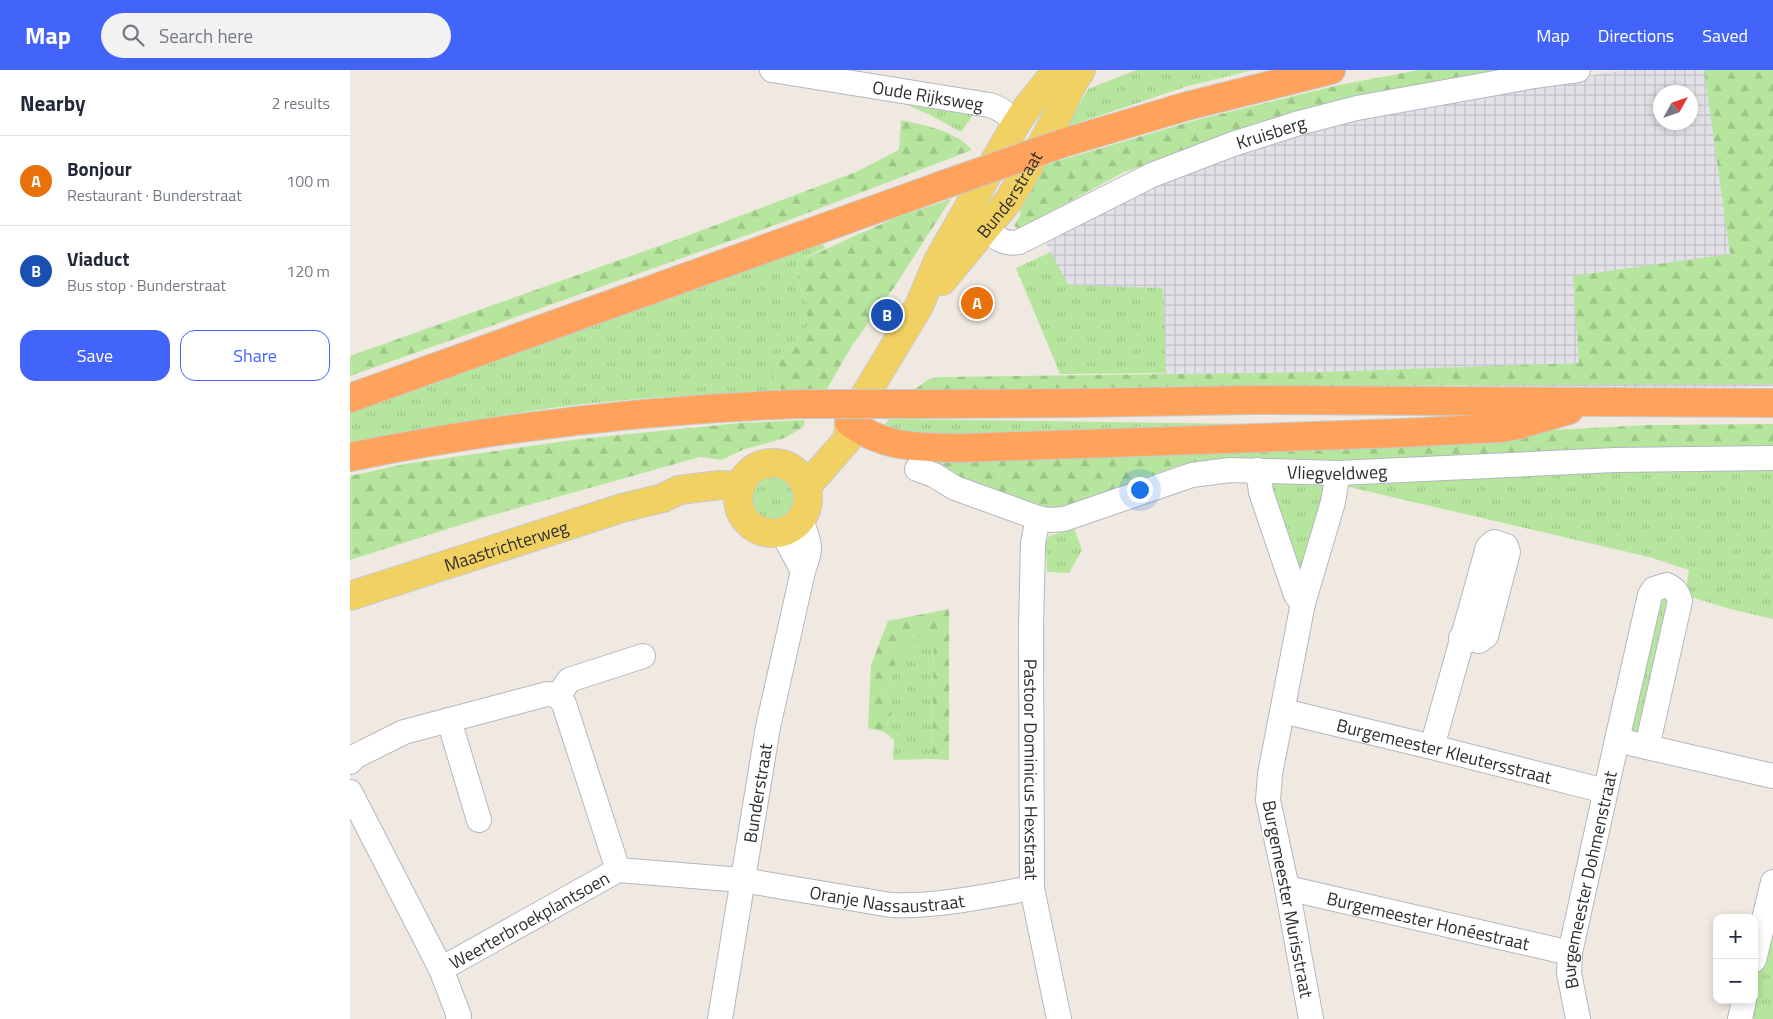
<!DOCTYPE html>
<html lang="en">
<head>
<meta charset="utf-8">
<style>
	:root { --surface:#fff; --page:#f2f2f3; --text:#1f2937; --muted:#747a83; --line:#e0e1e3; --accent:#4264fb }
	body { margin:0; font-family:"Titillium Web",sans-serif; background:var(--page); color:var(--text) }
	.controls { position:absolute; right:15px; bottom:15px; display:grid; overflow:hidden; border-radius:10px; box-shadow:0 2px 8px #0003 }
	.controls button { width:45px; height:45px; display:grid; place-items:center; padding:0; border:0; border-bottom:1px solid var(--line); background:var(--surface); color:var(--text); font:25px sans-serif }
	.compass { position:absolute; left:1303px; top:15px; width:45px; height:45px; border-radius:50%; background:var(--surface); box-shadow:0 2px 8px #0003; rotate:50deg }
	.you { position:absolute; left:789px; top:419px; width:18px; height:18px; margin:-12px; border:4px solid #fff; border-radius:50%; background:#1a73e8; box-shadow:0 0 0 8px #1a73e833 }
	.badge { display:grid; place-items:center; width:32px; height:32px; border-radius:50%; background:var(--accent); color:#fff; font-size:16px; font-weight:700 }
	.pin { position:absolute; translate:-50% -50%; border:2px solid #fff; box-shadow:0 1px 5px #0006 }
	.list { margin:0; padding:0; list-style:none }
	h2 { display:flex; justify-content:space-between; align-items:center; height:65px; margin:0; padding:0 20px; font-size:21px }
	h2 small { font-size:16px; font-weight:400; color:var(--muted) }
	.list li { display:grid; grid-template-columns:32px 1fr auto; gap:15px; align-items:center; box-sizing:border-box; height:90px; padding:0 20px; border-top:1px solid var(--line) }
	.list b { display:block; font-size:19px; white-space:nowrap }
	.list p { margin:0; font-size:16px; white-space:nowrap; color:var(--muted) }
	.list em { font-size:16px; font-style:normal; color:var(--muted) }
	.actions { display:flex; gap:10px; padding:15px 20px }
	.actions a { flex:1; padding:11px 0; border:1px solid var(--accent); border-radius:15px; text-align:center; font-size:18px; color:var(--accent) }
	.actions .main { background:var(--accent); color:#fff }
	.icon { flex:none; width:28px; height:28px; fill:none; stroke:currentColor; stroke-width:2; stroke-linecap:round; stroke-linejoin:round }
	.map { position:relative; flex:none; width:1423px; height:949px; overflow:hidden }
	header { display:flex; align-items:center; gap:30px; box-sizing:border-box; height:70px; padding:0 25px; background:var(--accent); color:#fff }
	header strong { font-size:24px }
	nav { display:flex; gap:28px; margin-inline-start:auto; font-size:18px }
	.search { width:350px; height:45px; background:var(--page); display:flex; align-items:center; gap:12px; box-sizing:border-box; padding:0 18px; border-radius:28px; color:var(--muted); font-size:19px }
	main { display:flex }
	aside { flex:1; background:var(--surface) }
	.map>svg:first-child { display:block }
	.industrial { fill:url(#industrial-grid); fill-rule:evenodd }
	.grass { fill:url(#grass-tufts) }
	.forest { fill:url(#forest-firs) }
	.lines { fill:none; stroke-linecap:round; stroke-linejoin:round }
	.minor-casing { stroke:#b4b7c1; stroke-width:26 }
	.major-casing { stroke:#c9c9c9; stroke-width:30 }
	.highway-casing { stroke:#c9c9c9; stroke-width:30 }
	.minor { stroke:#fff; stroke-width:24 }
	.major { stroke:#f2d163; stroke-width:28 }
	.highway { stroke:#ffa35c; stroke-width:28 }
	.highway-bridge-casing { stroke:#c9c9c9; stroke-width:30; stroke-linecap:butt }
	.highway-bridge { stroke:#ffa35c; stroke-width:28 }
	.labels { text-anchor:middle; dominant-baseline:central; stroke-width:4.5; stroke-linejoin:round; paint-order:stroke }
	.street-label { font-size:18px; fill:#2e2e2e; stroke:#fff }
</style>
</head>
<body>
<header>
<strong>Map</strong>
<div class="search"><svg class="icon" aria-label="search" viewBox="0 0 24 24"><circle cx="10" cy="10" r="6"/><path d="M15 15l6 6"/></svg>Search here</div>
<nav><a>Map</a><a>Directions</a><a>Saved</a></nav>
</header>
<main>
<aside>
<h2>Nearby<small>2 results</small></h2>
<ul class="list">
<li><span class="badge" style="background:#e8710a">A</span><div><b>Bonjour</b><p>Restaurant · Bunderstraat</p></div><em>100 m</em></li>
<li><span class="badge" style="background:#1a4fb4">B</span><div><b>Viaduct</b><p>Bus stop · Bunderstraat</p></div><em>120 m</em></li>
</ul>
<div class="actions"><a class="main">Save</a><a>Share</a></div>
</aside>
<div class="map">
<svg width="1423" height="949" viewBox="0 0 1423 949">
	<defs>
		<pattern id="industrial-grid" width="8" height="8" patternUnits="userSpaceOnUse" patternTransform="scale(1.25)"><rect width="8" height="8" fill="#e3e1e8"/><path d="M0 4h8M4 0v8" fill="none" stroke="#c3c1c7"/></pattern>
		<pattern id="grass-tufts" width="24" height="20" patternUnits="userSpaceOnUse" patternTransform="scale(1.25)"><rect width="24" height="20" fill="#b6e59e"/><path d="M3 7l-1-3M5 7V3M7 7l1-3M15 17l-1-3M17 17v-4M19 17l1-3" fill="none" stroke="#9dc588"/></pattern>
		<pattern id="forest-firs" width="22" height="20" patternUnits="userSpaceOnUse" patternTransform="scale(1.25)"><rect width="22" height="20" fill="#b6e59e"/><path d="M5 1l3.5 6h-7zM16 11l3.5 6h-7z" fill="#9dc588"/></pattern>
	</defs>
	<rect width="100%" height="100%" fill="#efe9e1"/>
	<path class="industrial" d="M1277 0H1423V316L1239 319 1052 313 807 314 805 247 727 243 695 171 820 104 953 61 1187 13ZM1310 22H1340V52H1310Z"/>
	<g class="grass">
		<path d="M786 0H903L838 16 716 57 738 19Z"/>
		<path d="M555 34 617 43 623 45 611 62 580 45Z"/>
		<path d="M471 171 475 178 447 192 449 217 457 233V257L438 278 423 306 432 321C358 324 283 328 209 337 139 346 69 361 0 374V343Z"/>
		<path d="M701 182 718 215 813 218 816 303 710 304 666 198Z"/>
		<path d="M539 349 897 354 1073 352 597 372 530 362Z"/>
		<path d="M1423 395V549L1380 539 1335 525 1339 500 1299 487 995 416 997 410Z"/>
		<circle cx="423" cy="428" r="23"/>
		<path d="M921 410 973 412V426L953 499 949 504 918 421Z"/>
		<path d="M724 458 732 480 719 503 697 502 696 474 699 466Z"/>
		<path d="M1306 524 1324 528 1293 669 1275 665Z"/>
		<path d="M584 559 582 689 543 690 544 670 534 662 542 642 534 622C540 616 541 608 543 600 550 578 563 567 584 559Z"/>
		<path d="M1423 838V949H1396L1404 930V916Z"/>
	</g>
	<g class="forest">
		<path d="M1069 0H1167L875 68 774 102 700 142 699 148 672 160 664 156 670 146 671 130 691 96 846 50 989 15Z"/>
		<path d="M1354 0H1423V314L790 317 561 322 579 309 591 307 973 302 1229 293 1223 206 1380 184Z"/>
		<path d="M551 50C574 55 606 61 622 80L439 150 0 306V286L334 167 506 102 549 80Z"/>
		<path d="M601 129 545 216 501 277 477 319 432 321 423 306 438 278 457 257V233L449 217 447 192 547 147Z"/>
		<path d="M455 350 453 357 435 368 392 380 372 390 350 387 132 448 0 490V406L55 394 230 369 390 353Z"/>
		<path d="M1423 354V377L1026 392 860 390 830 395 695 444 596 406 567 383 1166 362 1298 355Z"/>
		<path d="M599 539V690L582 689 584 560C563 566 550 580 543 600 541 608 540 616 534 622L542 642 534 662 518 658 521 595 538 551Z"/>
	</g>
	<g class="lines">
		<g class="minor-casing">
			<g id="minor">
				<path id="s1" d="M422 0 639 35C651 38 658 45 666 54"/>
				<path id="s2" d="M635 158C646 168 654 175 669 172L802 105 883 74 949 53 1007 38 1184 6 1228 0"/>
				<path id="s3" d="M567 399 584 405 605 418 688 448 700 450 714 449 842 405 880 400 988 403 1265 390 1423 388"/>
				<path d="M908 400 911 422 946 525 953 533"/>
				<path id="s4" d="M688 448 683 473 681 559 682 818 709 949"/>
				<path d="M432 462 453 501"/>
				<path d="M1317 515C1325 519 1328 523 1330 531L1297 677 1267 670 1300 525 1304 519Z"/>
				<path d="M208 627 219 610 293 586"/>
				<path id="s5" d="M933 641 1082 677 1255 721"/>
				<path d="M99 650 129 750"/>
				<path d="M1082 677 1138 477 1144 472 1156 476 1158 482 1136 566 1129 571 1111 568"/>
				<path d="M1297 677 1423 706"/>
				<path d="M0 692 4 687 54 662 197 624C205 624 210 627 214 634L268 800"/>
				<path d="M0 722 91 899 109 946 108 949"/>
				<path id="s6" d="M937 818 1220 883"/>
				<path d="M1404 890 1423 812"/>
				<path id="s7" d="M91 899 268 800 392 810 541 835C588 837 636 826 682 818"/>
				<path id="s8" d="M370 949 418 657 453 501C463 474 459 475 451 449"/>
				<path d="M961 949 937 818 918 730 920 704 953 533 983 432 988 403"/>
				<path id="s9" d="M1228 949 1219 903 1220 883 1267 670"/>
				<path d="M1390 949 1394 930"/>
			</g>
		</g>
		<g class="major-casing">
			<g id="major">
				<path id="s10" d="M592 211 659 130 693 72 709 43 720 18 731 0"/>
				<circle cx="423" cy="428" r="35"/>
				<path d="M456 417 498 369 499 352 569 236 588 191 666 54 676 39 707 0"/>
				<path id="s11" d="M0 526 272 438 313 428 329 420 370 415 391 416"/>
			</g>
		</g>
		<g class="highway-casing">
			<g id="highway">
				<path d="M713 73 837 36 981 0"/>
				<path d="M0 328 590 116"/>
				<path d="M571 334 727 333 901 330 1423 333"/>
				<path d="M499 352C535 379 569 377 612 378L1051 363 1151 358 1168 355 1219 340"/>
				<path d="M0 387C148 357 299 339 450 334"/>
			</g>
		</g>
		<use href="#minor" class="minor"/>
		<use href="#major" class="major"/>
		<use href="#highway" class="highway"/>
		<g class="highway-bridge-casing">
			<g id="highway-bridge">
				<path d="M590 116 713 73"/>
				<path d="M450 334H571"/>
			</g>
		</g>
		<use href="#highway-bridge" class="highway-bridge"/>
	</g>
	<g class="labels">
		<g class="street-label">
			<text stroke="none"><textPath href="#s1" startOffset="158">Oude Rijksweg</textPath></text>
			<text stroke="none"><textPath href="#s2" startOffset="314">Kruisberg</textPath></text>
			<text stroke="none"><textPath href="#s10" startOffset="110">Bunderstraat</textPath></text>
			<text stroke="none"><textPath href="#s3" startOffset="438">Vliegveldweg</textPath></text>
			<text stroke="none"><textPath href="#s11" startOffset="164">Maastrichterweg</textPath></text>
			<text stroke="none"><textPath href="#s5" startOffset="166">Burgemeester Kleutersstraat</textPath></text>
			<text stroke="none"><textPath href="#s4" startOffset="252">Pastoor Dominicus Hexstraat</textPath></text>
			<text stroke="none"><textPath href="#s8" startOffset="229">Bunderstraat</textPath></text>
			<text stroke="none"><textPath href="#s9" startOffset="142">Burgemeester Dohmenstraat</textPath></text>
			<text stroke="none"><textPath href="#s7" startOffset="474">Oranje Nassaustraat</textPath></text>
			<text transform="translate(938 829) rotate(79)">Burgemeester Murisstraat</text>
			<text stroke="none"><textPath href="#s7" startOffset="101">Weerterbroekplantsoen</textPath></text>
			<text stroke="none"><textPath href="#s6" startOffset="145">Burgemeester Honéestraat</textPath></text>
		</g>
	</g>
</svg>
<div class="controls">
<button>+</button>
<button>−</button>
</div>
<svg class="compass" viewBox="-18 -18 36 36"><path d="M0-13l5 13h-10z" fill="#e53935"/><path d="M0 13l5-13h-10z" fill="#747a83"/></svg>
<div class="you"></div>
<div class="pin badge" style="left:627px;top:233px;background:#e8710a">A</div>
<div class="pin badge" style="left:537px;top:245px;background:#1a4fb4">B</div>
</div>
</main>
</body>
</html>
